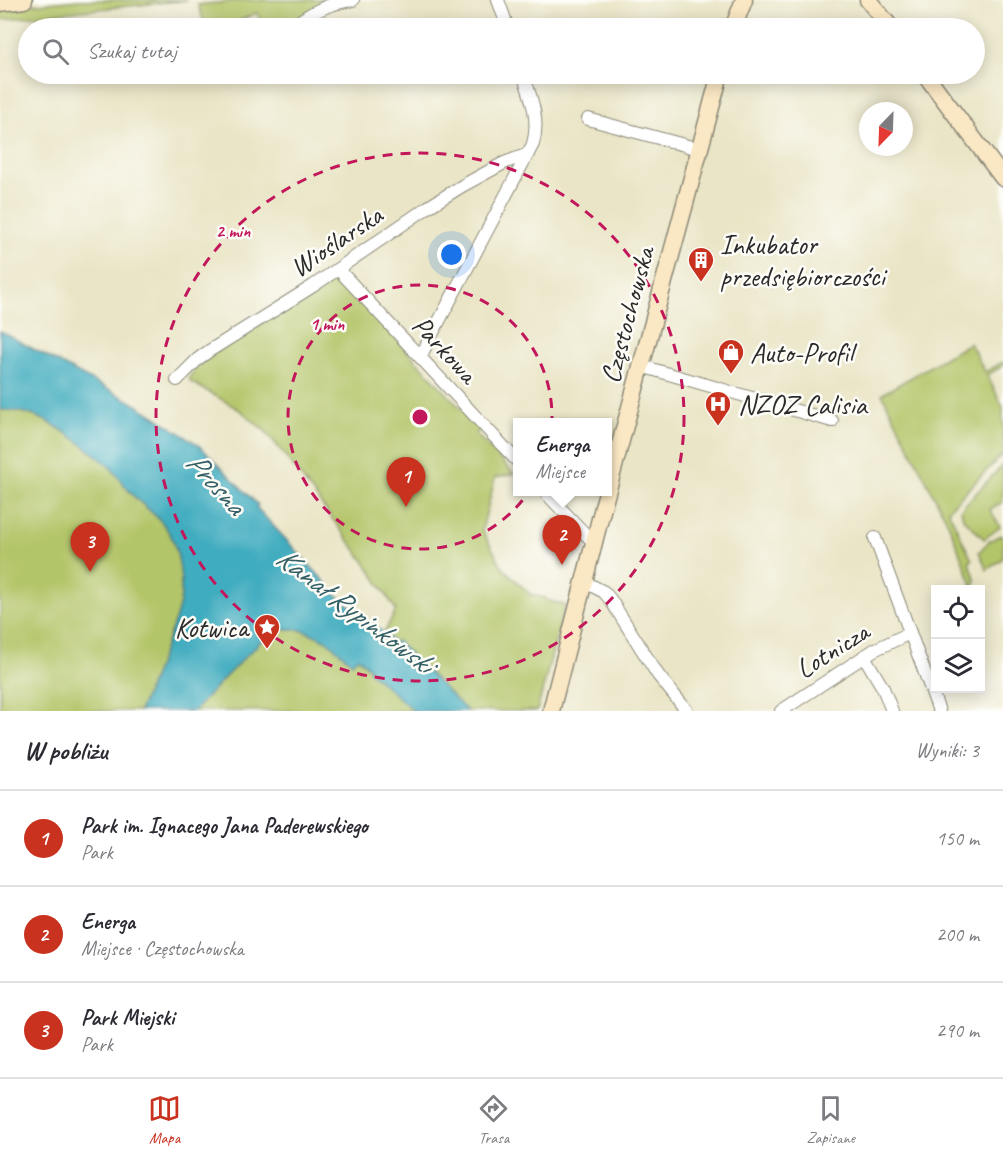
<!DOCTYPE html>
<html lang="pl">
<head>
<meta charset="utf-8">
<style>
	:root { --surface:#fff; --page:#f7f7f7; --text:#2b2b33; --muted:#7c7c81; --line:#e1e1e2; --accent:#c8321e }
	body { margin:0; font-family:Caveat,sans-serif; background:var(--page); color:var(--text) }
	.controls { position:absolute; right:18px; bottom:18px; display:grid; overflow:hidden; border-radius:0px; box-shadow:0 3px 15px #0003 }
	.controls button { width:54px; height:54px; display:grid; place-items:center; padding:0; border:0; border-bottom:2px solid var(--line); background:var(--surface); color:var(--text); font:30px sans-serif }
	.compass { position:absolute; left:859px; top:102px; width:54px; height:54px; border-radius:50%; background:var(--surface); box-shadow:0 3px 15px #0003; rotate:203deg }
	.you { position:absolute; left:452px; top:255px; width:21px; height:21px; margin:-15px; border:4px solid #fff; border-radius:50%; background:#1a73e8; box-shadow:0 0 0 9px #1a73e833 }
	.badge { display:grid; place-items:center; width:39px; height:39px; border-radius:50%; background:var(--accent); color:#fff; font-size:20px; font-weight:700 }
	.pin { position:absolute; translate:-50% -50px; filter:drop-shadow(0 2px 3px #0008) }
	.pin::after { content:''; position:absolute; top:32px; width:21px; height:18px; background:inherit; clip-path:polygon(0 0,100% 0,50% 100%) }
	.popup { position:absolute; left:513px; top:418px; width:99px; height:78px; box-sizing:border-box; display:grid; place-content:center; border-radius:0px; background:var(--surface); filter:drop-shadow(0 2px 4px #0005); font-size:20px; white-space:nowrap; color:var(--muted) }
	.popup b { font-size:22px; color:var(--text) }
	.popup::after { content:''; position:absolute; left:50%; top:100%; margin-left:-12px; border:12px solid transparent; border-top-color:var(--surface) }
	.list { margin:0; padding:0; list-style:none }
	h2 { display:flex; justify-content:space-between; align-items:center; height:78px; margin:0; padding:0 24px; font-size:26px }
	h2 small { font-size:20px; font-weight:400; color:var(--muted) }
	.list li { display:grid; grid-template-columns:39px 1fr auto; gap:18px; align-items:center; box-sizing:border-box; height:96px; padding:0 24px; border-top:2px solid var(--line) }
	.list b { display:block; font-size:22px; white-space:nowrap }
	.list p { margin:0; font-size:20px; white-space:nowrap; color:var(--muted) }
	.list em { font-size:20px; font-style:normal; color:var(--muted) }
	.icon { flex:none; width:33px; height:33px; fill:none; stroke:currentColor; stroke-width:2; stroke-linecap:round; stroke-linejoin:round }
	.map { position:relative; flex:none; width:1003px; height:711px; overflow:hidden }
	.search { position:absolute; background:var(--surface); box-shadow:0 3px 15px #0003; left:18px; right:18px; top:18px; height:66px; display:flex; align-items:center; gap:15px; box-sizing:border-box; padding:0 21px; border-radius:33px; color:var(--muted); font-size:22px }
	.sheet { height:366px; background:var(--surface) }
	nav { display:flex; justify-content:space-around; align-items:center; box-sizing:border-box; height:84px; border-top:2px solid var(--line); background:var(--surface); font-size:16px; color:var(--muted) }
	nav a { display:grid; justify-items:center; gap:3px }
	nav .on { color:var(--accent) }
	.map>svg:first-child { display:block }
	.green { fill:#b3c569; stroke:#6f784a; stroke-width:1.5 }
	.water { fill:#40acbf; stroke:#366c75; stroke-width:1.5 }
	.lines { fill:none; stroke-linecap:round; stroke-linejoin:round }
	.street-casing { stroke:#8a8878; stroke-width:14 }
	.secondary-casing { stroke:#8a8878; stroke-width:19 }
	.street { stroke:#fff; stroke-width:12 }
	.secondary { stroke:#fae7c3; stroke-width:16 }
	.ring { fill:none; stroke:#c2185b; stroke-width:3; stroke-dasharray:10 8 }
	.labels { text-anchor:middle; dominant-baseline:central; stroke-width:5; stroke-linejoin:round; paint-order:stroke }
	.street-label { font-size:28px; fill:#2b2b2b; stroke:#fdfcf7 }
	.poi-label { font-size:28px; fill:#2b2b2b; stroke:#fdfcf7; text-anchor:start }
	.water-label { font-size:30px; font-style:italic; fill:#335f66; stroke:#fdfcf7 }
	.centre { fill:#c2185b; stroke:#fdfcf7; stroke-width:3 }
	.ring-label { font-size:18px; text-anchor:middle; font-weight:bold; fill:#c2185b; stroke:#fdfcf7; stroke-width:5; stroke-linejoin:round; paint-order:stroke }
</style>
</head>
<body>
<div class="map">
<svg width="1003" height="711" viewBox="0 0 1003 711">
	<rect width="100%" height="100%" fill="#fdfcf7"/>
	<filter id="ink" filterUnits="userSpaceOnUse"><feTurbulence type="fractalNoise" baseFrequency=".0167" numOctaves="2"/><feDisplacementMap in="SourceGraphic" scale="12" xChannelSelector="R" yChannelSelector="G"/><feConvolveMatrix kernelMatrix="1 2 1 2 8 2 1 2 1" color-interpolation-filters="sRGB"/></filter>
	<filter id="wash" filterUnits="userSpaceOnUse"><feTurbulence type="fractalNoise" baseFrequency=".008" numOctaves="4" result="noise"/><feDisplacementMap in="SourceGraphic" scale="24" xChannelSelector="R" yChannelSelector="G"/><feGaussianBlur stdDeviation="1.35" result="paint"/><feColorMatrix in="noise" values="0 0 0 0 0 0 0 0 0 0 0 0 0 0 0 0 0 1.4 0 .05"/><feComposite in="paint" operator="in"/></filter>
	<g filter="url(#wash)">
		<rect width="100%" height="100%" fill="#eae5c6"/>
		<g class="green">
			<path d="M78 0H187L61 13 0 20V8Z"/>
			<path d="M248 0H328L320 4 283 28H264L257 13 222 28H206L198 5Z"/>
			<path d="M338 279 343 282 480 429 476 434 514 474 495 478 482 530 503 568 530 594 546 598V600L565 605 537 711H467L397 641 394 643 384 633 396 610 367 565 280 449 265 431 240 410 191 382 189 378 194 370 205 359 330 280Z"/>
			<path d="M970 343 985 372 1003 362V366L987 375 1003 407V454L948 510 972 560 969 563C973 572 983 589 965 590L972 585 949 525 882 394Z"/>
			<path d="M0 410C32 409 58 426 83 445 92 452 102 459 111 468 118 476 124 485 131 493 144 508 162 517 171 536 179 553 182 577 181 595 180 610 173 625 168 639 159 663 150 688 139 711H0Z"/>
			<path d="M1003 465V502L990 509 1000 527 984 539 963 518 961 509Z"/>
			<path d="M1002 535 1003 536V558L987 570 979 552 989 541Z"/>
			<path d="M284 629H297L319 636 357 657 370 669 369 671 414 711H194L224 678 269 633Z"/>
		</g>
		<path class="water" d="M0 331 137 405 199 445 258 505 256 507 326 583 324 585 384 633 394 643 397 641 467 711H414L369 671 370 669 358 657 352 663 327 641 308 632 297 629H284L269 633 224 678 194 711H139C150 688 159 663 168 639 173 625 180 610 181 595 182 577 179 553 171 536 162 517 144 508 131 493 124 485 118 476 111 468 102 459 92 452 83 445 58 426 33 409 0 410Z"/>
	</g>
	<g filter="url(#ink)">
		<g class="lines">
			<g class="street-casing">
				<g id="street">
					<path d="M498 0 508 28"/>
					<path d="M290 28C310 13 328 3 353 0"/>
					<path d="M588 119 699 149"/>
					<path d="M338 269 517 461"/>
					<path d="M420 357 533 144C540 118 531 98 523 74"/>
					<path d="M641 366 832 421"/>
					<path d="M177 380 198 359 209 351 313 286 428 207 462 186 504 163 528 154"/>
					<path d="M545 492 585 534 594 542"/>
					<path d="M875 538 939 711"/>
					<path d="M585 582 604 592 610 599 658 675 687 711"/>
					<path d="M864 656 883 688 892 711"/>
					<path d="M781 711 874 650 910 633"/>
				</g>
			</g>
			<g class="secondary-casing">
				<g id="secondary">
					<path d="M868 0 891 28"/>
					<path d="M0 3 24 0"/>
					<path d="M733 28 744 0"/>
					<path d="M925 74 1003 178"/>
					<path d="M551 711 602 511 720 74"/>
				</g>
			</g>
			<use href="#street" class="street"/>
			<use href="#secondary" class="secondary"/>
		</g>
	</g>
	<g class="ring">
		<circle cx="420" cy="417" r="132"/>
		<circle cx="420" cy="417" r="264"/>
	</g>
	<defs>
		<g id="building-pin" transform="scale(1.35)"><path d="M0 17L-7.5 6A9.5 9.5 0 1 1 7.5 6Z" fill="#c8321e" stroke="#fdfcf7"/><path d="M-4-6H4V6H1V3H-1V6H-4ZM-2.5-4.3h1.7v1.8h-1.7ZM.8-4.3h1.7v1.8H.8ZM-2.5-1h1.7V.8h-1.7ZM.8-1h1.7V.8H.8Z" fill="#fff"/></g>
		<g id="shop-pin" transform="scale(1.35)"><path d="M0 17L-7.5 6A9.5 9.5 0 1 1 7.5 6Z" fill="#c8321e" stroke="#fdfcf7"/><path d="M-5-2.5h2.3a2.7 3.5 0 0 1 5.4 0H5L5.5 6h-11ZM-1.5-2.5h3a1.5 2.3 0 0 0-3 0Z" fill="#fff"/></g>
		<g id="hospital-pin" transform="scale(1.35)"><path d="M0 17L-7.5 6A9.5 9.5 0 1 1 7.5 6Z" fill="#c8321e" stroke="#fdfcf7"/><path d="M-5-5h3v3.5h4V-5h3V5h-3V1.5h-4V5h-3Z" fill="#fff"/></g>
		<g id="sight-pin" transform="scale(1.35)"><path d="M0 17L-7.5 6A9.5 9.5 0 1 1 7.5 6Z" fill="#c8321e" stroke="#fdfcf7"/><path d="M0-6L1.8-2.2L6-1.7L2.9 1.2L3.7 5.4L0 3.3L-3.7 5.4L-2.9 1.2L-6-1.7L-1.8-2.2Z" fill="#fff"/></g>
	</defs>
	<g fill-rule="evenodd">
		<use href="#building-pin" x="701" y="260"/>
		<use href="#shop-pin" x="731" y="352"/>
		<use href="#hospital-pin" x="718" y="404"/>
		<use href="#sight-pin" x="267" y="627"/>
	</g>
	<g class="labels">
		<g class="street-label">
			<text transform="translate(336 241) rotate(-34)">Wioślarska</text>
			<text transform="translate(627 315) rotate(-75)">Częstochowska</text>
			<text transform="translate(445 349) rotate(47)">Parkowa</text>
			<text transform="translate(832 650) rotate(-32)">Lotnicza</text>
		</g>
		<g class="poi-label">
			<text x="720" y="244">Inkubator<tspan x="720" dy="32">przedsiębiorczości</tspan></text>
			<text x="750" y="352">Auto-Profil</text>
			<text x="738" y="404">NZOZ Calisia</text>
			<text x="248" y="627" text-anchor="end">Kotwica</text>
		</g>
		<g class="water-label">
			<text transform="translate(216 483) rotate(48)">Prosna</text>
			<text transform="translate(355 610) rotate(37)">Kanał Rypinkowski</text>
		</g>
	</g>
	<circle cx="420" cy="417" r="9" class="centre"/>
	<g class="ring-label">
		<text x="233" y="237">2 min</text>
		<text x="327" y="330">1 min</text>
	</g>
</svg>
<div class="controls">
<button><svg class="icon" aria-label="locate" viewBox="0 0 24 24"><circle cx="12" cy="12" r="6"/><path d="M12 2v4M12 18v4M2 12h4M18 12h4"/></svg></button>
<button><svg class="icon" aria-label="layers" viewBox="0 0 24 24"><path d="M12 4l9 5-9 5-9-5zM3 14l9 5 9-5"/></svg></button>
</div>
<svg class="compass" viewBox="-18 -18 36 36"><path d="M0-13l5 13h-10z" fill="#e53935"/><path d="M0 13l5-13h-10z" fill="#7c7c81"/></svg>
<div class="you"></div>
<div class="pin badge" style="left:406px;top:507px">1</div>
<div class="pin badge" style="left:562px;top:565px">2</div>
<div class="popup"><b>Energa</b>Miejsce</div>
<div class="pin badge" style="left:90px;top:572px">3</div>
<div class="search"><svg class="icon" aria-label="search" viewBox="0 0 24 24"><circle cx="10" cy="10" r="6"/><path d="M15 15l6 6"/></svg>Szukaj tutaj</div>
</div>
<section class="sheet">
<h2>W pobliżu<small>Wyniki: 3</small></h2>
<ul class="list">
<li><span class="badge">1</span><div><b>Park im. Ignacego Jana Paderewskiego</b><p>Park</p></div><em>150 m</em></li>
<li><span class="badge">2</span><div><b>Energa</b><p>Miejsce · Częstochowska</p></div><em>200 m</em></li>
<li><span class="badge">3</span><div><b>Park Miejski</b><p>Park</p></div><em>290 m</em></li>
</ul>
</section>
<nav>
<a class="on"><svg class="icon" aria-label="map" viewBox="0 0 24 24"><path d="M3 6l6-2 6 2 6-2v14l-6 2-6-2-6 2zM9 4v14M15 6v14"/></svg>Mapa</a>
<a><svg class="icon" aria-label="directions" viewBox="0 0 24 24"><path d="M12 3l9 9-9 9-9-9zM9 14v-3h6M13 9l2 2-2 2"/></svg>Trasa</a>
<a><svg class="icon" aria-label="saved" viewBox="0 0 24 24"><path d="M7 4h10v16l-5-4-5 4z"/></svg>Zapisane</a>
</nav>
</body>
</html>
